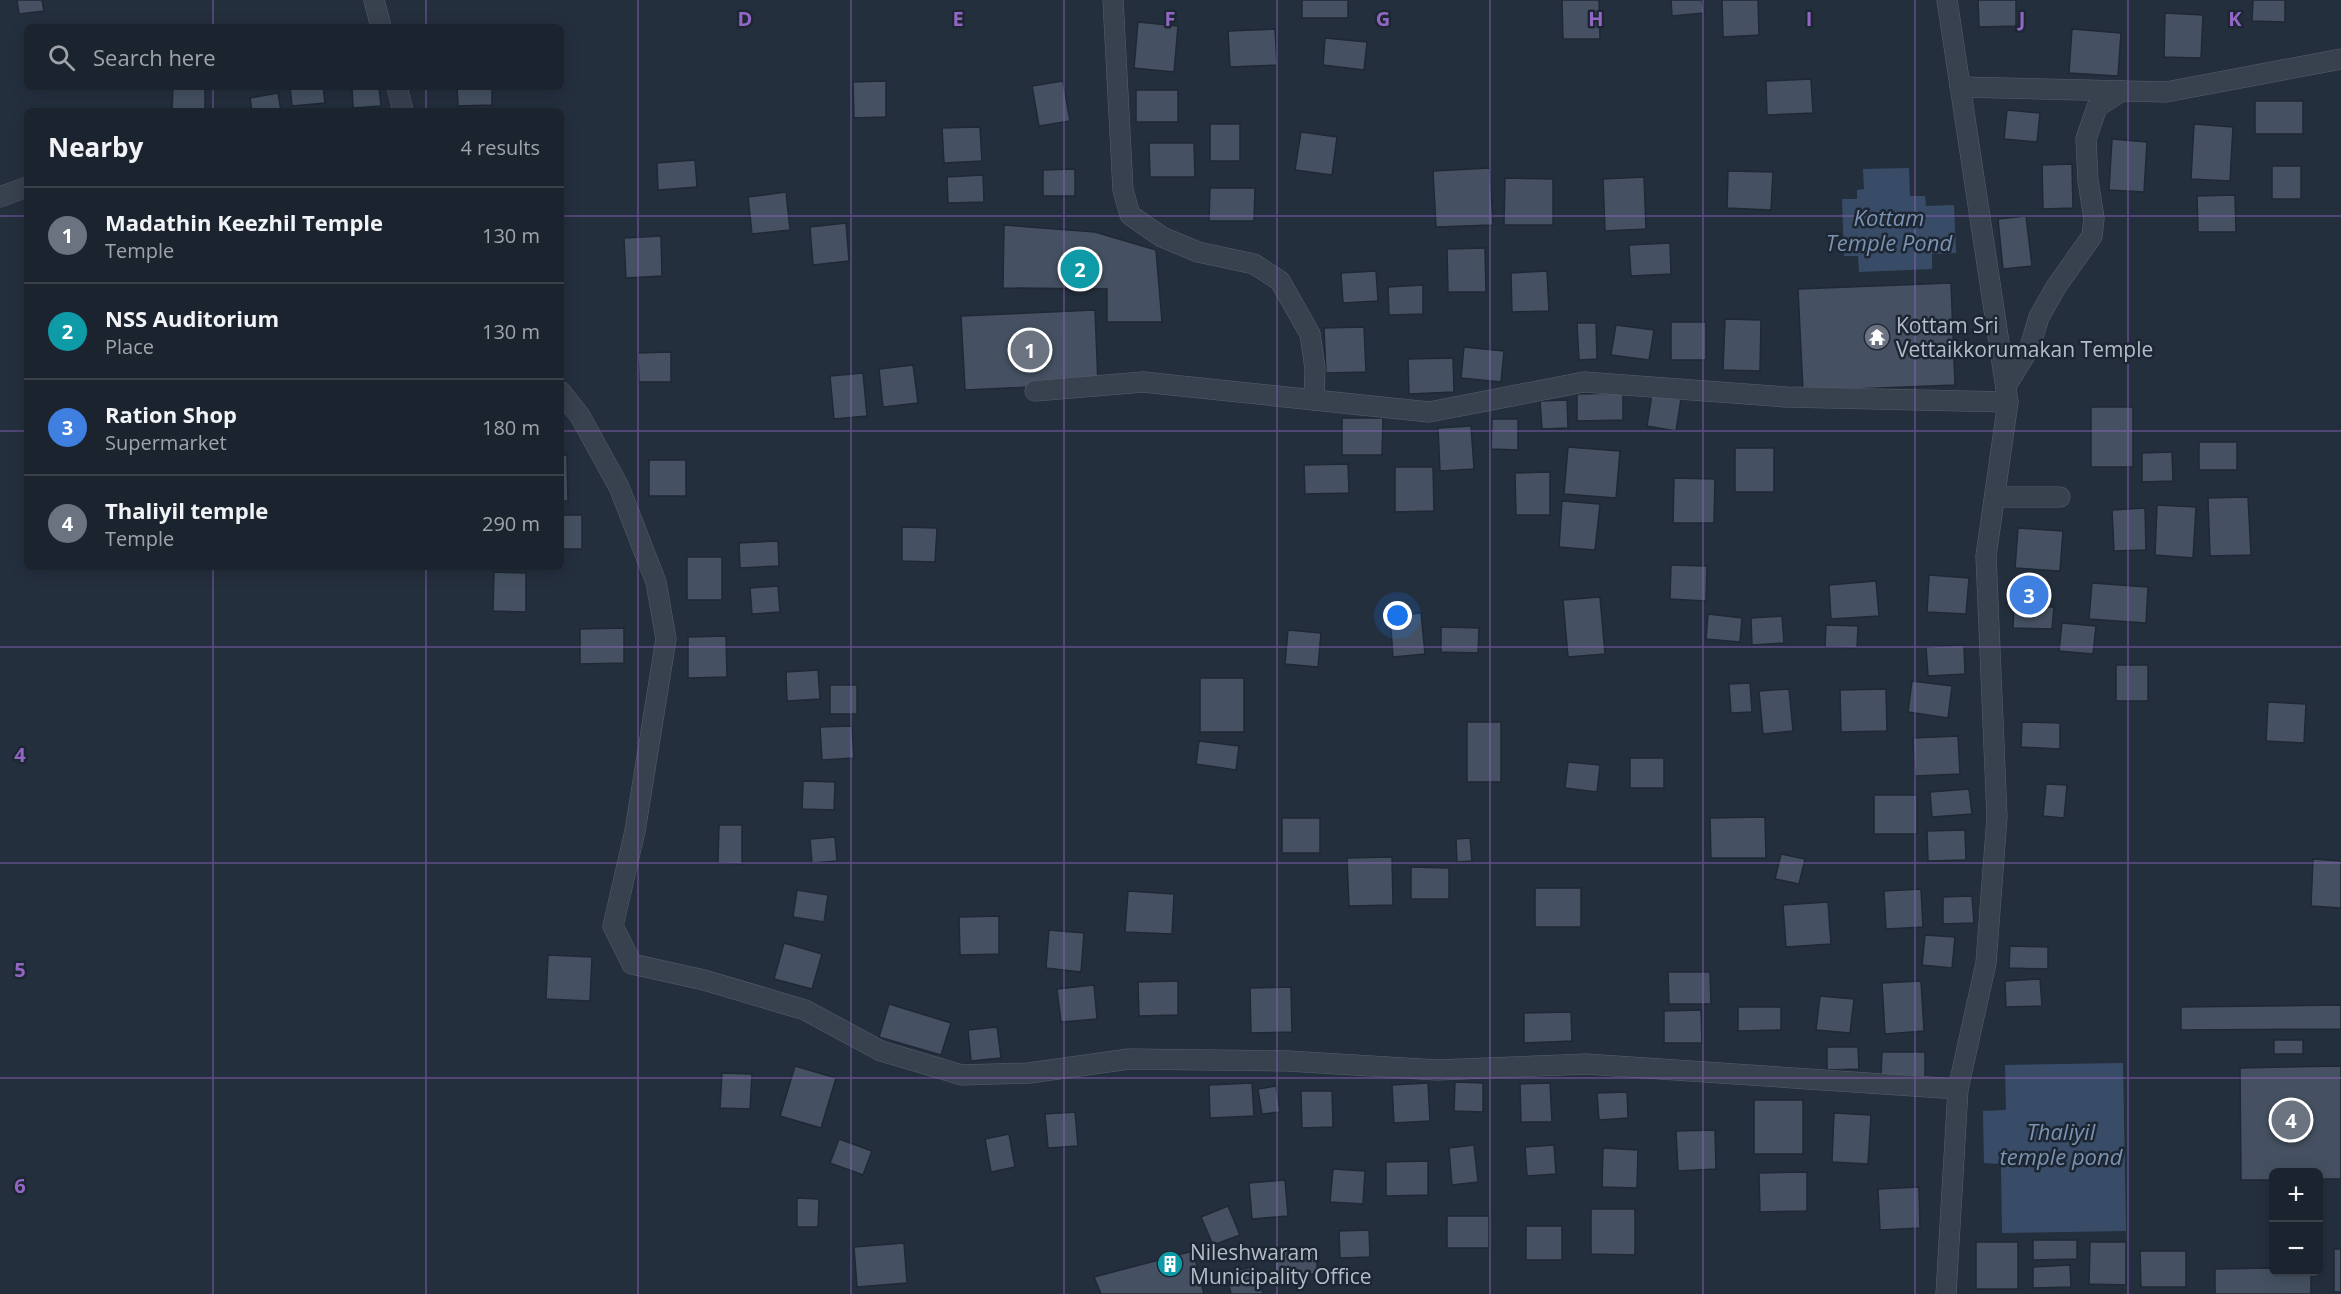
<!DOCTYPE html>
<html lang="en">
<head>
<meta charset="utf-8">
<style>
	:root { --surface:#1b232e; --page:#242b36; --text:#f1f3f6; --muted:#a0a4aa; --line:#39404a; --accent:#ea580c }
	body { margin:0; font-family:"Open Sans",sans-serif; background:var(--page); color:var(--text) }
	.controls { position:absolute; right:18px; bottom:18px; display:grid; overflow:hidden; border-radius:9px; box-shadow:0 3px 15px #0003 }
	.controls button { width:54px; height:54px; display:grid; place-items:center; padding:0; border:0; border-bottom:2px solid var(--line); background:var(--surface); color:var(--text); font:30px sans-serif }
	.you { position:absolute; left:1398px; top:616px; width:21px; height:21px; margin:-15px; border:4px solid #fff; border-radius:50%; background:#1a73e8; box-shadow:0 0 0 9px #1a73e833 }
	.badge { display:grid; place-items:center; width:39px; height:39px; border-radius:50%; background:var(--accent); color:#fff; font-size:20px; font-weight:700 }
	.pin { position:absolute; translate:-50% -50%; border:3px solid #fff; box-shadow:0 2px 6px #0006 }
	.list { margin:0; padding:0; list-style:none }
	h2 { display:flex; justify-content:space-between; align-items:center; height:78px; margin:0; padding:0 24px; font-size:26px }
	h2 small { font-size:20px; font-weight:400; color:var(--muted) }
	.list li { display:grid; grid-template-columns:39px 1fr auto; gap:18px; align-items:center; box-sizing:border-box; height:96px; padding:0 24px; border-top:2px solid var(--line) }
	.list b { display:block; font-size:22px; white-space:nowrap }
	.list p { margin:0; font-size:20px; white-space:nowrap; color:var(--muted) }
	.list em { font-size:20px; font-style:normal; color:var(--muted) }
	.icon { flex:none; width:33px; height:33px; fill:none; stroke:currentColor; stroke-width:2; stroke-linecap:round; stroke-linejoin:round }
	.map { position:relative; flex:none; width:2341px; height:1294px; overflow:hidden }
	.search { position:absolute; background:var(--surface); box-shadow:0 3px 15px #0003; left:24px; top:24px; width:540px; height:66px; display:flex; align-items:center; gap:15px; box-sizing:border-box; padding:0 21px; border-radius:9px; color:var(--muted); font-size:22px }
	.panel { position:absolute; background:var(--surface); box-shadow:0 3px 15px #0003; left:24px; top:108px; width:540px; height:462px; border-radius:9px }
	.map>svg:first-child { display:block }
	.water { fill:#394c67 }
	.building { fill:#455162; stroke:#1f2835; stroke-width:1.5 }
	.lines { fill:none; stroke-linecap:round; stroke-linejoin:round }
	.minor-casing { stroke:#565f6c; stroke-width:21 }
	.minor { stroke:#38414e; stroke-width:20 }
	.grid { fill:none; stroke:#9266c3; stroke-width:1.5; stroke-opacity:0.55 }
	.labels { text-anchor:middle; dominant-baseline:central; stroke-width:5; stroke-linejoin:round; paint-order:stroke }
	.poi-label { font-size:21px; fill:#b4bcc9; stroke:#1d2633; text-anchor:start }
	.water-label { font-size:22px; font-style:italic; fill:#7c92b1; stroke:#1d2633 }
	.grid-label { font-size:20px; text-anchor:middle; font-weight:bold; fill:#9266c3; stroke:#1d2633; stroke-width:5; stroke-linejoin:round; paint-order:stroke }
</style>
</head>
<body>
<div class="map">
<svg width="2341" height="1294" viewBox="0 0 2341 1294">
	<rect width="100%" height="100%" fill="#242f3e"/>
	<g class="water">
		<path d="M1909 168 1910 196H1925L1926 206 1954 205 1956 253 1932 254V269L1859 272 1858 256H1844L1842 199H1857V190L1864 189 1863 169Z"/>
		<path d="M2123 1063 2126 1231 2002 1233 2001 1164 1984 1163 1983 1111 2006 1110 2005 1065Z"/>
	</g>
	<g class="building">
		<path d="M17 0H42L44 11 19 14Z"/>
		<rect x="1302" y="0" width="46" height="18"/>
		<path d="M1562 0H1599L1600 39H1563Z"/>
		<path d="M1671 0H1702L1704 13 1672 16Z"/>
		<path d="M1722 0H1758L1759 35 1723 37Z"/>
		<path d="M1978 0H2016V26L1979 27Z"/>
		<path d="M2253 0H2285V22L2252 21Z"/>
		<path d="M2165 13 2203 15 2201 58 2164 57Z"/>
		<path d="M1138 22 1178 26 1174 72 1134 68Z"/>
		<path d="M1275 29 1277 65 1230 67 1228 31Z"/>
		<path d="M2072 29 2121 33 2118 76 2069 73Z"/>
		<path d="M1325 38 1367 42 1364 70 1323 65Z"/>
		<path d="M1811 79 1813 113 1767 115 1766 81Z"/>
		<path d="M886 81V117L854 118 853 82Z"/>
		<path d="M1063 81 1070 121 1039 126 1032 86Z"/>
		<path d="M173 87H205V111H172Z"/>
		<path d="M290 87H323L325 103 292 106Z"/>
		<path d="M352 87H379L381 106 353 108Z"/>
		<path d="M457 87H492V105L458 106Z"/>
		<rect x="1136" y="90" width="42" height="32"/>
		<path d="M278 93 281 111H252L250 98Z"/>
		<rect x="2255" y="101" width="48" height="33"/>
		<path d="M2007 110 2040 113 2037 142 2004 139Z"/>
		<rect x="1210" y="124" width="30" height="37"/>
		<path d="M2194 124 2233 127 2230 181 2191 179Z"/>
		<path d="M980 127 982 161 944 163 942 128Z"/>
		<path d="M1301 132 1337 137 1332 175 1295 170Z"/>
		<path d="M2112 139 2147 142 2144 192 2109 190Z"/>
		<path d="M1149 143H1194L1195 177H1150Z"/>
		<path d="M695 160 697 187 658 190 657 163Z"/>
		<path d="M2072 164 2073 208 2043 209 2042 165Z"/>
		<rect x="2272" y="166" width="29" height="33"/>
		<path d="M1490 168 1493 225 1436 227 1433 171Z"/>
		<path d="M1075 169V196H1043V170Z"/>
		<path d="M1728 171 1773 172 1771 210 1727 208Z"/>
		<path d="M983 175 984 202 948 203 947 177Z"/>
		<path d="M1644 177 1646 229 1605 231 1603 179Z"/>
		<path d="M1505 178 1553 179V225H1504Z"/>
		<path d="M1210 188H1255L1254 221H1209Z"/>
		<path d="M786 192 790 230 752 234 748 197Z"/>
		<path d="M2235 195 2236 232H2198L2197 196Z"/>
		<path d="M2026 216 2032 266 2003 269 1998 219Z"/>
		<path d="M846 223 849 261 813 265 810 227Z"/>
		<path d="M1004 225 1095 232 1156 250 1162 322H1107V289L1003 288Z"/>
		<path d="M661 236 662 276 626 278 624 238Z"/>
		<path d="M1670 243 1671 274 1631 276 1629 245Z"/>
		<path d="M1485 248 1486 292H1448L1447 249Z"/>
		<path d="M1376 271 1378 301 1343 303 1341 273Z"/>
		<path d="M1547 271 1549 311 1512 312 1511 273Z"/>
		<path d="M1951 283 1955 385 1803 391 1798 289Z"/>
		<path d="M1423 285V314L1389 315 1388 287Z"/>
		<path d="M1095 310 1098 384 965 390 961 316Z"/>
		<path d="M1725 319 1761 320 1760 371 1723 370Z"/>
		<rect x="1671" y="322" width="35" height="38"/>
		<path d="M1577 323H1596L1597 359 1579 360Z"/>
		<path d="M1616 325 1654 330 1649 360 1611 355Z"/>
		<path d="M1364 327 1366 372 1326 373 1324 328Z"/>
		<path d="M1464 347 1504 351 1501 382 1461 378Z"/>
		<path d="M671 352V382H639L638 353Z"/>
		<path d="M1453 358 1454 392 1409 394 1408 359Z"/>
		<path d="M913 365 918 403 883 407 879 369Z"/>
		<path d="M863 373 867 416 834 419 830 376Z"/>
		<path d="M1623 393V420L1577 421V394Z"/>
		<path d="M1652 394 1681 399 1676 431 1647 426Z"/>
		<path d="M1567 400 1568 428 1542 429 1540 401Z"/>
		<rect x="2091" y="407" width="42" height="60"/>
		<path d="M1342 418H1383L1382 455H1342Z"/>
		<path d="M1492 419H1518V450L1491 449Z"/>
		<path d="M1471 426 1474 469 1440 471 1438 428Z"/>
		<rect x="2199" y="442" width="38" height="28"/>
		<path d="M1568 447 1620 451 1616 498 1564 494Z"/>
		<rect x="1735" y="448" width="39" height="44"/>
		<path d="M2172 452 2173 481 2142 482V453Z"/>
		<path d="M561 455H567L568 501H561Z"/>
		<rect x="649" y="460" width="37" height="36"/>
		<path d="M1348 464 1349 493 1305 494 1304 465Z"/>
		<path d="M1395 467H1433L1434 511 1395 512Z"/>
		<path d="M1550 472V515H1516L1515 473Z"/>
		<path d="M1674 478 1715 479 1714 523H1673Z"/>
		<path d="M2248 497 2251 555 2210 556 2208 498Z"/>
		<path d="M1562 501 1600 504 1595 550 1559 547Z"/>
		<path d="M2157 505 2196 507 2193 558 2155 555Z"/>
		<path d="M2145 508 2146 550 2114 551 2112 510Z"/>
		<rect x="561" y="515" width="21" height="34"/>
		<path d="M902 527 937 528 935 562 902 561Z"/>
		<path d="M2018 528 2063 531 2060 571 2015 568Z"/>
		<path d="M778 541 779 566 740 568 739 543Z"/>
		<rect x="687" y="557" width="35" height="43"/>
		<path d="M1671 565 1707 566 1706 601 1670 599Z"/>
		<path d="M494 572 526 573V612L493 611Z"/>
		<path d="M1929 575 1969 578 1966 614 1927 612Z"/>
		<path d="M2044 579 2043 607H2054L2052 629 2013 628 2015 583Z"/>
		<path d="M1876 581 1879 616 1831 619 1829 585Z"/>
		<path d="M2092 583 2148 587 2146 623 2089 619Z"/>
		<path d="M778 586 780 612 752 614 750 588Z"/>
		<path d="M1600 597 1605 654 1568 657 1563 600Z"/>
		<path d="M1421 613 1425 654 1393 657 1390 616Z"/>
		<path d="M1708 614 1742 618 1740 642 1706 639Z"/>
		<path d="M1782 616 1784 643 1752 645 1751 618Z"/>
		<path d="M2062 623 2096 626 2093 654 2059 651Z"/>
		<path d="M1826 625 1858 626 1857 648 1825 647Z"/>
		<path d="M1441 627 1479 628 1478 653 1441 652Z"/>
		<path d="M624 628V663L580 664V629Z"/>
		<path d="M1288 630 1321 633 1318 667 1285 664Z"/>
		<path d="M726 636 727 677 688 678V637Z"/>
		<path d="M1964 645 1965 674 1928 676 1926 647Z"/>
		<rect x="2116" y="665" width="32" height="36"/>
		<path d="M818 670 820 699 787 701 786 672Z"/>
		<rect x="1200" y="678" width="44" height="54"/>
		<path d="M1912 681 1952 686 1948 718 1908 712Z"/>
		<path d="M1750 683 1752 712 1731 713 1729 684Z"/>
		<rect x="830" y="685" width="27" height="29"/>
		<path d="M1789 689 1793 731 1763 734 1759 691Z"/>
		<path d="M1886 689 1887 731 1841 732 1840 690Z"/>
		<path d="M2268 702 2306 704 2304 743 2266 741Z"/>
		<rect x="1467" y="722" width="34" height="60"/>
		<path d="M2022 722 2060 723V749L2021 747Z"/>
		<path d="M852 726 854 758 822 760 820 727Z"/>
		<path d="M1958 736 1960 774 1915 776 1913 738Z"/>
		<path d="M1199 741 1239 746 1236 770 1196 764Z"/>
		<rect x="1630" y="758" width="34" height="30"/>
		<path d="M1568 762 1600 765 1597 792 1565 788Z"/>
		<path d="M803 781 835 782 834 810 802 809Z"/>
		<path d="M2046 784 2067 785 2064 818 2043 816Z"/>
		<path d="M1969 789 1972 814 1932 817 1930 792Z"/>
		<rect x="1874" y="795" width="43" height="39"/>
		<path d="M1765 817 1766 858H1711L1710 818Z"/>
		<rect x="1282" y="818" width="38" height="35"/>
		<path d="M719 825H742V864L718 863Z"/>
		<path d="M1965 830 1966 860 1928 861 1927 831Z"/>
		<path d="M835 837 837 861 812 863 810 839Z"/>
		<path d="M1470 838 1472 861 1457 862 1456 839Z"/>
		<path d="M1781 854 1805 859 1799 884 1775 879Z"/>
		<path d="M1392 857 1393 905 1349 906 1347 858Z"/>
		<path d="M2313 859 2341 861V908L2311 906Z"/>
		<path d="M1411 867 1449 868V899H1411Z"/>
		<rect x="1535" y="888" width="46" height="39"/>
		<path d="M1921 889 1923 927 1886 929 1884 891Z"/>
		<path d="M797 890 828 895 824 922 793 917Z"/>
		<path d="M1128 891 1174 894 1172 934 1125 932Z"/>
		<path d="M1972 896 1974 923 1943 924V897Z"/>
		<path d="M1828 902 1831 944 1786 947 1783 905Z"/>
		<path d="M999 916V954L960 955 959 917Z"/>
		<path d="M1049 930 1084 933 1081 972 1046 968Z"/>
		<path d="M1925 935 1955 937 1952 968 1922 965Z"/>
		<path d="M784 943 822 954 812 989 774 979Z"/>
		<path d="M2010 946 2048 947V969L2009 968Z"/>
		<path d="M548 955 592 957 590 1001 546 999Z"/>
		<path d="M1668 972H1710L1711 1004H1669Z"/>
		<path d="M2040 979 2042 1006 2006 1007 2005 981Z"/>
		<path d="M1178 981V1015L1139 1016 1138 982Z"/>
		<path d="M1921 981 1924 1031 1885 1034 1882 983Z"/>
		<path d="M1094 985 1097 1019 1061 1022 1057 989Z"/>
		<path d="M1291 987 1292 1032 1251 1033 1250 988Z"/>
		<path d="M1820 996 1854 999 1850 1033 1816 1030Z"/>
		<path d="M889 1004 951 1023 941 1055 879 1037Z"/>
		<path d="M2341 1005V1029L2181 1030V1007Z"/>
		<path d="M1738 1007H1781V1030L1738 1031Z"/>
		<path d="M1701 1010 1702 1043H1664V1011Z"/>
		<path d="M1571 1012 1572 1041 1524 1043V1013Z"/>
		<path d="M997 1027 1001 1058 971 1061 968 1030Z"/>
		<rect x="2274" y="1040" width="29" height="14"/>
		<path d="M1827 1047H1858L1859 1069 1827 1070Z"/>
		<path d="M1882 1052H1925V1078L1881 1076Z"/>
		<path d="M795 1066 836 1078 821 1128 780 1116Z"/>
		<path d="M2341 1066V1179H2318V1172H2274V1180H2241L2240 1068Z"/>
		<path d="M722 1073 752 1074 750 1109 720 1108Z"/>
		<path d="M1455 1082 1483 1083V1112L1454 1111Z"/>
		<path d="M1252 1083 1254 1116 1210 1118 1209 1085Z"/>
		<path d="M1428 1083 1430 1121 1394 1123 1392 1085Z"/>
		<path d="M1550 1083 1552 1122H1521L1520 1084Z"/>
		<path d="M1276 1086 1280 1112 1262 1114 1258 1089Z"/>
		<path d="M1301 1091H1332L1333 1127 1302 1128Z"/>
		<path d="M1627 1092 1628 1118 1599 1120 1597 1093Z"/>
		<rect x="1754" y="1100" width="49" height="54"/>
		<path d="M1075 1112 1078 1146 1048 1148 1045 1114Z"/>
		<path d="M1834 1113 1871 1115 1868 1164 1832 1162Z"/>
		<path d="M1715 1130 1716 1169 1678 1171 1676 1131Z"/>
		<path d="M1009 1134 1015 1167 991 1172 985 1139Z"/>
		<path d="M839 1139 872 1151 863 1175 830 1163Z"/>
		<path d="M1474 1145 1478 1182 1452 1185 1449 1148Z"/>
		<path d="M1554 1145 1556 1174 1527 1176 1525 1147Z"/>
		<path d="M1603 1148 1638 1150 1637 1188 1602 1187Z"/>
		<path d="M1428 1161V1195L1386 1196V1162Z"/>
		<path d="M1333 1169 1365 1171 1363 1204 1330 1202Z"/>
		<path d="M1807 1172V1211L1760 1212 1759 1173Z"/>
		<path d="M1285 1180 1288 1216 1252 1219 1249 1183Z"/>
		<path d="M1919 1187 1920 1228 1880 1230 1878 1189Z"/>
		<path d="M797 1198 819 1199 818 1227H797Z"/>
		<path d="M1228 1206 1240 1235 1213 1245 1201 1217Z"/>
		<path d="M1591 1209H1635V1255L1591 1254Z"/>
		<rect x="1447" y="1216" width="42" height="32"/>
		<rect x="1526" y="1226" width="36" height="34"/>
		<path d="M1369 1230 1370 1257 1340 1258 1339 1231Z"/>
		<path d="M2033 1240H2077V1259L2033 1260Z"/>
		<rect x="1976" y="1242" width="42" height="47"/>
		<path d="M2090 1242H2126V1285L2089 1284Z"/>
		<path d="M904 1243 907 1283 857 1287 854 1247Z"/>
		<rect x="1275" y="1248" width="42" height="26"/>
		<rect x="2334" y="1249" width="7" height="43"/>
		<path d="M1193 1251 1204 1294H1101L1094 1277Z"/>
		<path d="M2140 1251H2186V1287H2141Z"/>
		<path d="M2070 1265 2071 1287 2033 1288V1267Z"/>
		<path d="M1256 1266 1263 1294H1231L1226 1273Z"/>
		<path d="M2274 1268V1272H2311V1294H2215V1269Z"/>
	</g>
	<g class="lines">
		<g class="minor-casing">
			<g id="minor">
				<path d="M374 0 381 27"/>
				<path d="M1113 0 1123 190 1130 215 1162 237 1198 252 1254 264 1280 281 1310 334 1315 368 1314 400"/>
				<path d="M397 87 403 111"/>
				<path d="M1960 87 2166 92 2341 59"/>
				<path d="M0 197 27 187"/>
				<path d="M2006 386 2030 347 2039 317 2056 287 2092 236 2094 218 2088 181 2086 139 2097 107 2122 91"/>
				<path d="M1035 391 1143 382 1429 412 1584 382 1786 397 2008 402"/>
				<path d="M561 392 580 416 619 487 656 582 666 639 635 831 613 926 632 964 704 980 805 1010 881 1051 962 1075 1029 1073 1129 1059 1288 1061 1437 1070 1586 1064 1958 1089"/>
				<path d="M1995 497H2060"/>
				<path d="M1946 1294 1958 1089 1986 963 1997 817 1986 556 2008 402 1947 0"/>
			</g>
		</g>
		<use href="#minor" class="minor"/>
	</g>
	<path class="grid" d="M213 0V27M426 0V27M638 0V1294M851 0V1294M1064 0V1294M1277 0V1294M1490 0V1294M1703 0V1294M1915 0V1294M2128 0V1294M213 87V111M426 87V111M0 216H27M561 216H2341M0 431H27M561 431H2341M213 567V1294M426 567V1294M0 647H2341M0 863H2341M0 1078H2341"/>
	<defs>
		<g id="temple-disc" transform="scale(1.35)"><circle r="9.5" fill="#6b7280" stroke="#1d2633"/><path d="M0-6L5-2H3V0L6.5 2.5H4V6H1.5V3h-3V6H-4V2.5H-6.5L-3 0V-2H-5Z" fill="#fff"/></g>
		<g id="building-disc" transform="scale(1.35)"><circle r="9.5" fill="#0f9aa8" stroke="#1d2633"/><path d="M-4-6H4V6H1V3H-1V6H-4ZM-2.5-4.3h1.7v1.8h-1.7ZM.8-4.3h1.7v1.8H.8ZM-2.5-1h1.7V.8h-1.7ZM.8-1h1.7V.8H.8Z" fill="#fff"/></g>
	</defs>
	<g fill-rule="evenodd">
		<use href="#temple-disc" x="1877" y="337"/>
		<use href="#building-disc" x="1170" y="1264"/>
	</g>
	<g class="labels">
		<g class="poi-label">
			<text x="1896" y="325">Kottam Sri<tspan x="1896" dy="24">Vettaikkorumakan Temple</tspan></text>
			<text x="1190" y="1252">Nileshwaram<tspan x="1190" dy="24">Municipality Office</tspan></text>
		</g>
		<g class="water-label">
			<text x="1889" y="217">Kottam<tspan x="1889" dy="25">Temple Pond</tspan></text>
			<text x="2061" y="1131">Thaliyil<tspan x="2061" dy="25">temple pond</tspan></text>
		</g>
	</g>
	<g class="grid-label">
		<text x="745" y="26">D</text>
		<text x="958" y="26">E</text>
		<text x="1170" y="26">F</text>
		<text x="1383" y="26">G</text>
		<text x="1596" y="26">H</text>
		<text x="1809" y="26">I</text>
		<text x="2022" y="26">J</text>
		<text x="2235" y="26">K</text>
		<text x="20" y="762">4</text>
		<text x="20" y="977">5</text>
		<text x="20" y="1193">6</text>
	</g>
</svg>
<div class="controls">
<button>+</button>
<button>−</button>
</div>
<div class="you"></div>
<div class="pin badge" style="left:1030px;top:350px;background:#6b7280">1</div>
<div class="pin badge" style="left:1080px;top:269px;background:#0f9aa8">2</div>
<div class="pin badge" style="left:2029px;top:595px;background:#3f7fe0">3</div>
<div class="pin badge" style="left:2291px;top:1120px;background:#6b7280">4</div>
<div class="search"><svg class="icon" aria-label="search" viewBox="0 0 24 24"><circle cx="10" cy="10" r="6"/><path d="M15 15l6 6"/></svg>Search here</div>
<section class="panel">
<h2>Nearby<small>4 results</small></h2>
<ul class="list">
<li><span class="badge" style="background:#6b7280">1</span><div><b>Madathin Keezhil Temple</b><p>Temple</p></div><em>130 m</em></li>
<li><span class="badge" style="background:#0f9aa8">2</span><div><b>NSS Auditorium</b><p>Place</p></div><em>130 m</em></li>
<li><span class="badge" style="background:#3f7fe0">3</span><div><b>Ration Shop</b><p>Supermarket</p></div><em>180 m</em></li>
<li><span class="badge" style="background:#6b7280">4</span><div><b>Thaliyil temple</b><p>Temple</p></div><em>290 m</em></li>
</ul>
</section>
</div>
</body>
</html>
